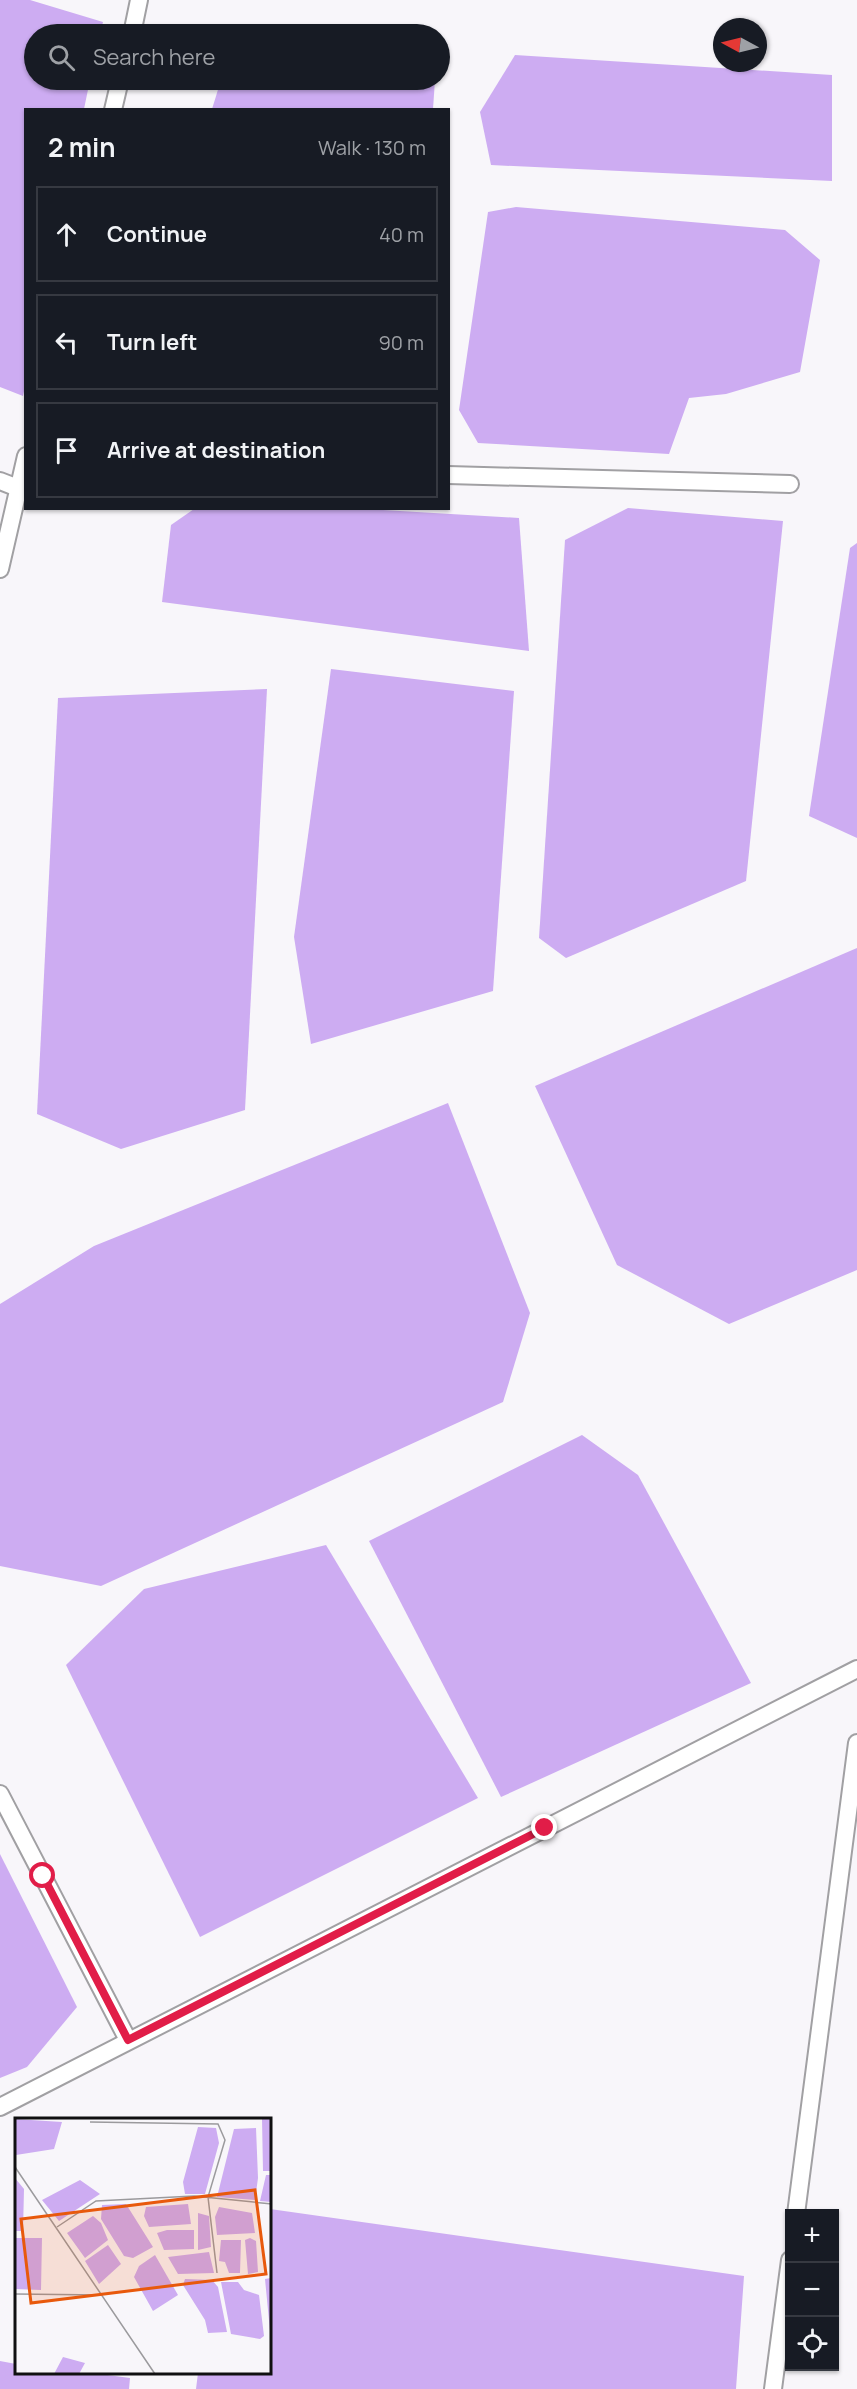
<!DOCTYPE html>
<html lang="en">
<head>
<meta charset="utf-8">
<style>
	:root { --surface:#171b24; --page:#20242c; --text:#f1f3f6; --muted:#9ea1a6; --line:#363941 }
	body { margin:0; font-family:Manrope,sans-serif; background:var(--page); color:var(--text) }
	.controls { position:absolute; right:18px; bottom:18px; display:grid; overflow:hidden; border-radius:0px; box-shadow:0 2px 4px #0004 }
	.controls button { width:54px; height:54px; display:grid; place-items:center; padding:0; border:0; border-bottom:2px solid var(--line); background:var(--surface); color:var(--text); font:30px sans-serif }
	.compass { position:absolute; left:713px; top:18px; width:54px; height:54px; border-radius:50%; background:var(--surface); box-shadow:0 2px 4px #0004; rotate:277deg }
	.stop { position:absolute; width:18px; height:18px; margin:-14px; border:4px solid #e11d48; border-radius:50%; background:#fff }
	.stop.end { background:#e11d48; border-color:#fff; box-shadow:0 2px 6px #0008 }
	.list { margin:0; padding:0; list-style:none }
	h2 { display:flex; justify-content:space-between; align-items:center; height:78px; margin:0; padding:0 24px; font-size:26px }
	h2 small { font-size:20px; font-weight:400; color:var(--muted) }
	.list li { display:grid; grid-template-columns:39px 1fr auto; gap:18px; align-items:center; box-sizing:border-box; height:96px; margin:0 12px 12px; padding:0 12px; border:2px solid var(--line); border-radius:0px }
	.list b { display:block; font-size:22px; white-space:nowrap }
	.list em { font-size:20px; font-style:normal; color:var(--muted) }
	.icon { flex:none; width:33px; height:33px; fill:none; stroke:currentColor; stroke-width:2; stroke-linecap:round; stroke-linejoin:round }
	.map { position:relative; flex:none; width:857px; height:2389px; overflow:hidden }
	.search { position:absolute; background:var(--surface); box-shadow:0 2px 4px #0004; left:24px; top:24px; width:426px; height:66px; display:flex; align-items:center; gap:15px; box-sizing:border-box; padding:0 21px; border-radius:33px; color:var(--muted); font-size:22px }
	.panel { position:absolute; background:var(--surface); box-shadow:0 2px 4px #0004; left:24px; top:108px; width:426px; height:402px; border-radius:0px }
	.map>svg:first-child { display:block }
	.water { fill:#cdacf2 }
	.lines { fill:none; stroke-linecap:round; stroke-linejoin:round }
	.service-casing { stroke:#a1a0a3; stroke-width:20 }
	.service { stroke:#fff; stroke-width:16 }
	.route { stroke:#e11d48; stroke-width:8 }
	.inset-road { fill:none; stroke:#9b9a9d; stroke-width:1.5 }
	.view { fill:#e8590c; fill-opacity:0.15; stroke:#e8590c; stroke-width:3 }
	.inset-edge { fill:none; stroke:#101011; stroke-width:3 }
</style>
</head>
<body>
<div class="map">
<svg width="857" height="2389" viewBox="0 0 857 2389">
	<rect width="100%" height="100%" fill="#f8f6fa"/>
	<g class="water">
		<path d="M0 0H30L103 22 100 34H34V80H90L84 109 26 110V382L23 396 0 387Z"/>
		<path d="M515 55 832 75V181L491 165 480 112Z"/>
		<path d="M221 80H435L433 109H212Z"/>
		<path d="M516 207 785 230 820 260 800 372 726 394 689 398 669 454 478 443 459 410 488 212Z"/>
		<path d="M628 508 783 521 746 881 566 958 539 938 565 540Z"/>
		<path d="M366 509 519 518 529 651 162 602 171 525 194 509Z"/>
		<path d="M857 543V838L809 816 850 548Z"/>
		<path d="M331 669 514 691 493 991 311 1044 294 937Z"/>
		<path d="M267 689 245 1110 121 1149 37 1114 58 698Z"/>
		<path d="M857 948V1270L729 1324 617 1265 535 1086Z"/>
		<path d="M448 1103 530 1313 503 1402 101 1586 0 1566V1304L94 1246Z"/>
		<path d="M582 1435 638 1475 751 1683 501 1797 369 1541Z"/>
		<path d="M326 1545 478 1798 200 1937 66 1665 144 1589Z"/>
		<path d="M0 1854 77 2007 27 2067 0 2078Z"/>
		<path d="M270 2209 744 2276 736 2389H196L198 2373 270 2372Z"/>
		<path d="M0 2361 16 2364V2372H85L130 2378 129 2389H0Z"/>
	</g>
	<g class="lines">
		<g class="service-casing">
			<g id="service">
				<path d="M132 34 139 0"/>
				<path d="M113 110 120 80"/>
				<path d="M448 475 790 484"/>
				<path d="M0 481 18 488 26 486"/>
				<path d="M0 569 26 456"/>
				<path d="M0 1794 128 2040"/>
				<path d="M0 2107 857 1669"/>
				<path d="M796 2214 857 1743"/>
				<path d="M773 2389 790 2260"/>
			</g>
		</g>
		<use href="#service" class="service"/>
	</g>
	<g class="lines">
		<path class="route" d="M43 1876 128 2040 545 1828"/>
	</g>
	<g transform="translate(15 2118)">
		<rect width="256" height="256" fill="#f8f6fa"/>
		<path d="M0 1 47 4 39 31 1 37ZM247 1H256V53H248ZM183 9 201 10 204 25 190 76H170L168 64ZM241 10 243 60 240 82 202 79 219 11ZM251 57H256V84L245 83ZM0 60 9 71 8 113H0ZM65 62 85 76 44 103 27 82ZM111 86 138 129 118 140 109 138 86 101 87 87ZM173 86 176 106 134 109 129 98 131 89ZM204 89 237 95 240 115 202 117 200 99ZM183 95 194 98 196 129 183 132ZM78 98 86 105 93 122 70 140 52 115ZM152 112H179V131L149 132 142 115ZM1 120H27L26 172 0 171ZM235 120 241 123 243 154 233 156 230 122ZM206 122H226L225 155H214L210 144 204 143ZM93 127 106 146 84 166 70 143ZM194 134 199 155 163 156 153 139ZM140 137 163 177 138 193 119 159 124 148ZM256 160H257L256 223 250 161ZM170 161 197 162 203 169 212 214 193 215 190 202 168 167ZM206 164H223L229 172 244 177 249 218 245 221 216 216ZM48 239 70 245 64 256H39Z" fill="#cdacf2"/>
		<path class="inset-road" d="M75 4 203 6 210 22 193 79 202 155M0 49 140 256M42 109 81 83 179 78 257 86M0 176 87 177"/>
		<path class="view" d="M240 72 251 156 16 185 6 101Z"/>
		<rect width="256" height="256" class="inset-edge"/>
	</g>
</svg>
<div class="controls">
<button>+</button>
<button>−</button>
<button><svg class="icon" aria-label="locate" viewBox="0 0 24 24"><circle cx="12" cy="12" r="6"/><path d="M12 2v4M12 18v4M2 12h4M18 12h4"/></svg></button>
</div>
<svg class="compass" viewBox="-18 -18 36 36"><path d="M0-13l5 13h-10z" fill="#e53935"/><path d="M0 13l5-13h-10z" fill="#9ea1a6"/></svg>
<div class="stop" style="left:43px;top:1876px"></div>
<div class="stop end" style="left:545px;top:1828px"></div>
<div class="search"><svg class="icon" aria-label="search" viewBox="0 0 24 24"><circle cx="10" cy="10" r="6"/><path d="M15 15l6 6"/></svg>Search here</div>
<section class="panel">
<h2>2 min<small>Walk · 130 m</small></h2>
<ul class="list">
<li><svg class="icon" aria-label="ahead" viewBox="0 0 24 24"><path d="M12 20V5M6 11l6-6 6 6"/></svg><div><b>Continue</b></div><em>40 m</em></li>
<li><svg class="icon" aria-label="left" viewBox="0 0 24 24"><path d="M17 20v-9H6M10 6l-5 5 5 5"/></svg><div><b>Turn left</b></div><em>90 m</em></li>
<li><svg class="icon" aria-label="arrive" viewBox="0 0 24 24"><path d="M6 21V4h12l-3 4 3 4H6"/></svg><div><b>Arrive at destination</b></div></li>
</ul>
</section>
</div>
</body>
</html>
